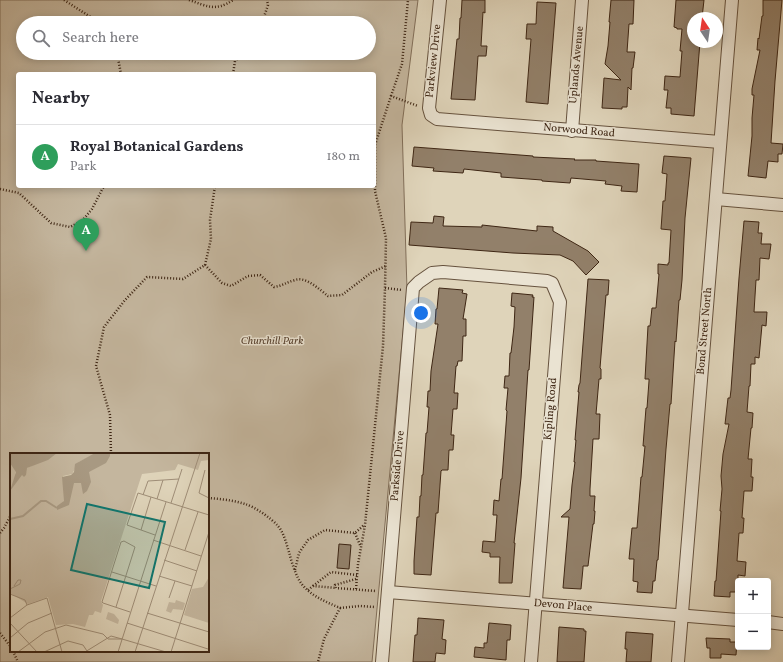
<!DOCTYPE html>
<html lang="en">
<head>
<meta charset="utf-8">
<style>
	:root { --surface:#fff; --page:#f7f7f7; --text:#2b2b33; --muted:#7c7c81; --line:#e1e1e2; --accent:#1a73e8 }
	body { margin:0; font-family:Vollkorn,serif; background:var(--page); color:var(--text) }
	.controls { position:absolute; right:12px; bottom:12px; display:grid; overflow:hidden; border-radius:4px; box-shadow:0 2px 10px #0003 }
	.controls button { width:36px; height:36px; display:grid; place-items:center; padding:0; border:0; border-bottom:1px solid var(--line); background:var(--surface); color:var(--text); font:20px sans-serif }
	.compass { position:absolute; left:687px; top:12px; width:36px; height:36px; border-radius:50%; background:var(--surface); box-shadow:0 2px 10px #0003; rotate:347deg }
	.you { position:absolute; left:421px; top:313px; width:14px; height:14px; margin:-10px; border:3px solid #fff; border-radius:50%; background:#1a73e8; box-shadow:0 0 0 6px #1a73e833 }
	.badge { display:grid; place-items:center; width:26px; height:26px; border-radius:50%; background:var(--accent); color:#fff; font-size:13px; font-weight:700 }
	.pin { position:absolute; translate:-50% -33px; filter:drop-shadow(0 1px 2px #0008) }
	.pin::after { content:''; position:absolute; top:21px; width:14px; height:12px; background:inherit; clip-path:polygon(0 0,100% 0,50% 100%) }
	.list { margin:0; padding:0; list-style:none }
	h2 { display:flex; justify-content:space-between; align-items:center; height:52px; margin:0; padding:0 16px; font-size:17px }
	h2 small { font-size:13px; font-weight:400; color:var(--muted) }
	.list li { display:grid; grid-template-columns:26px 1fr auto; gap:12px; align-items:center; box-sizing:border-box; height:64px; padding:0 16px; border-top:1px solid var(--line) }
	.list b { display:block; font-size:15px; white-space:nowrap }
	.list p { margin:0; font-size:13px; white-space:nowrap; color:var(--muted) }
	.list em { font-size:13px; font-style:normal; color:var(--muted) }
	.icon { flex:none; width:22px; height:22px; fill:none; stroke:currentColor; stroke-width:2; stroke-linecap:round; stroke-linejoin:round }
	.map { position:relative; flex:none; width:783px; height:662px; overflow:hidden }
	.search { position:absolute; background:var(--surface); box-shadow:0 2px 10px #0003; left:16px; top:16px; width:360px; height:44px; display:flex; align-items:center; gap:10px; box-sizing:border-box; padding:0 14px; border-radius:22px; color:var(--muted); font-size:15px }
	.panel { position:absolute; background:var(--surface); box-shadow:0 2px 10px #0003; left:16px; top:72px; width:360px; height:116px; border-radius:4px }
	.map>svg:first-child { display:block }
	.green { fill:#c4b69e; stroke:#816e59; fill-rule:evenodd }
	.building { fill:#92806a; stroke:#3e2614 }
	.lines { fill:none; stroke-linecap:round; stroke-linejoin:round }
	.street-casing { stroke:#66523e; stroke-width:14 }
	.path { stroke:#3e2614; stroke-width:2.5; stroke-dasharray:1 2; stroke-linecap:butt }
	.street { stroke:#eae3d2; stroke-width:12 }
	.labels { text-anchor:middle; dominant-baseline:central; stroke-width:3; stroke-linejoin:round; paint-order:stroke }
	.street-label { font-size:11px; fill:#3e2614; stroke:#eae3d2 }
	.park-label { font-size:11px; font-style:italic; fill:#594330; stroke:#eae3d2 }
	.inset-river { fill:none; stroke:#a89982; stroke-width:2 }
	.inset-road { fill:none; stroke:#9f8e78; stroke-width:1 }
	.view { fill:#0f766e; fill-opacity:0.15; stroke:#0f766e; stroke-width:2 }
	.inset-edge { fill:none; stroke:#3e2614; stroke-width:2 }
</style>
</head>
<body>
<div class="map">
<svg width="783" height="662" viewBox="0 0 783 662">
	<rect width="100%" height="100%" fill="#dfd4ba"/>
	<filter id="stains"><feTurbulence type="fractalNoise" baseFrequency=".005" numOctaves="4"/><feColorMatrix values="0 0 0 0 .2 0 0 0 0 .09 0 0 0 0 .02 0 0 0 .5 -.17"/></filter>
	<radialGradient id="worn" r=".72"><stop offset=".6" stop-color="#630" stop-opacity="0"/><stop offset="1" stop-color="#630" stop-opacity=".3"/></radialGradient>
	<path class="green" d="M0 0H418L402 125 407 290 372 662H0ZM23 23H369V53H23ZM18 74H374V186H18ZM11 454H208V651H11Z"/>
	<g class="building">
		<path d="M462 0H485V13L483 12 481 46H487L486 56H478L475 100 451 99 457 39H459L460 18H461Z"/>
		<path d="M611 0H634L633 24H629L627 52H635L633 68H632L631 90 628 87 627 107H622V109L602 108 604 78 621 80 605 64 608 46 610 22H609Z"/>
		<path d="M676 0H704L702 18H693V42H700L694 116 671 114V108H666L668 90H664L665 76 680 77 682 51H680L682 29H677V28L674 27Z"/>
		<path d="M763 0H782L775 81 771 143 783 144 782 154H778V162L768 161 766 178 748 176 752 136V118L754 95H752V89L760 50H757L758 38 759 39 762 16H763Z"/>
		<path d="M537 2 556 3 548 104 526 102 531 39H526L527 24H536Z"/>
		<path d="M414 147 533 156V157L575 159 574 160H596V161L639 164 637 192 621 191 622 186 605 184 606 181 571 178 570 183 542 181V180L501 177V173L464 169 463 173 433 171 434 168 412 166Z"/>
		<path d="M664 156 691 158 685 218 682 280 680 300H679L676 342 675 341 671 404H670L666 449 658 560H657L655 581H653L652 593 637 592 638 582 633 581 634 559H629L632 528H637L641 477H642L645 446H643L646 408H647L649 381V379H645L648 326H650L652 308H656L659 274H658V264L668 265V263H669L671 230 661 229 663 201H665L667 174 662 173Z"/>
		<path d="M434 216 444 217 443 226 482 227V225L537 231V226L553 227V231L588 251 599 262 586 275 573 261 560 255 513 253 409 245 411 222 433 223Z"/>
		<path d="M744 221 759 222 758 233H762L761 244H771L769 259 760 258 759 280H756L754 312H767L766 326 762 325 759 358 755 357V364H751L750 386H749L747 412 753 413 752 428H751L748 459H752L751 477H753L752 491H744L742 518H744L743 533H739L737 561 746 562 745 576 738 575V592H730V597L714 596 715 581H716L721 511H720L722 489 721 476 723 454 729 424H725L728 398H730L731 390 739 278Z"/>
		<path d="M588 279 609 280 608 295H606L600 368 601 369V379H599L596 414H600L599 439H593L590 489V496H595L594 511H595L594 524H593L588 566H583V568L581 589 563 588 569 517H561L570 509 572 485 575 462H574L576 440H575L579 392H578L579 385 580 383Z"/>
		<path d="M439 288 463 290 462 293 467 294 463 319H466V336H463L462 361H458L457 366H456L454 393H458L457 409H453L451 435H454L453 450H449L448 470H442L441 471 438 513H436L431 575 414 574V561L417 517H419L420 496H421L422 475H423L426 433H427L429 407H427L428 391H430L431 371 438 324H435L436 309H437Z"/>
		<path d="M512 293 533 295 532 297H534L529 370H528L521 478 514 543H515L512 583H499L500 557H490V553L482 552 483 541 495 542 497 515H493L494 500 499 501 501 479H502L507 411 506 410 508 388H504L505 376H509L510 353H511L514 327 515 307 511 306Z"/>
		<path d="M339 544 351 545 349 569 337 568Z"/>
		<path d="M418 618 444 620 442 639 446 640 445 654 436 653 435 662H413L415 635H417Z"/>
		<path d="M489 623 511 625 510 640H507L506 660 474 657 475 647 484 648V643H487Z"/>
		<path d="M559 627 584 629V631H586L584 662H557Z"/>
		<path d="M626 632 653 634 651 662H626L627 649H625Z"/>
		<path d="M706 638 730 639V642H737L736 655 721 654V658H710V648H707Z"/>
	</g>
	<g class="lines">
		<g class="street-casing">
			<g id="street">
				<path d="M440 0 429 108 431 115 437 119 720 142"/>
				<path d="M572 131 582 0"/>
				<path d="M716 199 783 205"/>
				<path d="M388 592 738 620"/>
				<path d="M768 622 783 624"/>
				<path d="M382 662 413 288 419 282 432 273 443 272 547 281 552 283 560 302 531 662"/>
				<path d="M678 662 732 0"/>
			</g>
		</g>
		<g class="path">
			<path d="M64 0 100 23"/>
			<path d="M189 0C207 6 215 12 233 0"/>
			<path d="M262 23 268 5 267 0"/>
			<path d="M117 53 121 74"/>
			<path d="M233 74 235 61 243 53"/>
			<path d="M391 96 402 64 408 0"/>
			<path d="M0 189 19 193 51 223 70 227 82 221 92 209 104 186"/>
			<path d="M205 265 222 283 231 286 248 276 260 275 274 287C282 286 287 282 295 280 306 276 320 290 328 296L342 295 372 272 386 266"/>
			<path d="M385 288 402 290"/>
			<path d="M111 454 110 415 96 366 104 327 125 300 147 277 183 279 205 265 211 239 210 220 215 186"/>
			<path d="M208 498C220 499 233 500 245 504 255 507 271 518 278 526 284 533 286 543 289 552 291 560 294 570 298 578 306 594 324 601 340 608L324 639 318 662"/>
			<path d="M0 533 4 528 11 515"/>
			<path d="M355 533 360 545"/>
			<path d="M295 570 299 553 308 540 325 530 355 533 364 525"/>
			<path d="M356 579 335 585 336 588 376 591"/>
			<path d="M313 586 331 572 357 575"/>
			<path d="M356 589 358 564 365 525 383 346 385 288 386 238 375 191V145L391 96 418 106"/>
			<path d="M308 590 313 586 336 588"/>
			<path d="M340 608 360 606 375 607"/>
			<path d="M0 633 11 647"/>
			<path d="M13 651 18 662"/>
		</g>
		<use href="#street" class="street"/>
	</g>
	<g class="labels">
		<g class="street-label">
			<text transform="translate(434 61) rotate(-84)">Parkview Drive</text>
			<text transform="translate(577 65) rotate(-85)">Uplands Avenue</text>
			<text transform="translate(579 131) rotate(5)">Norwood Road</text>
			<text transform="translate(705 331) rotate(-85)">Bond Street North</text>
			<text transform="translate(551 409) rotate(-85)">Kipling Road</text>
			<text transform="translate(398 466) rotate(-85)">Parkside Drive</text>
			<text transform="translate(563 606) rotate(5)">Devon Place</text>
		</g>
		<g class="park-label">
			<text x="272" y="341">Churchill Park</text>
		</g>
	</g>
	<g transform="translate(10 453)">
		<rect width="199" height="199" fill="#dfd4ba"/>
		<path d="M47 0H87L69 9 62 21 53 23 55 40 53 54 62 28 99 1 199 0V7L191 8 188 17 168 11 165 17 132 21 91 148 93 152 91 160 85 158 83 162H79L75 174 63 171 46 172 38 144 18 151 0 140V9L7 17 5 21ZM199 124V170L174 162 182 136 193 134ZM166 147 175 150 173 157 163 156 161 160 156 158 159 149 165 150ZM98 159 104 161 109 167 108 171 96 166Z" fill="#c4b69e"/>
		<path d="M0 0H47L38 7 17 15 16 22 14 24 12 22 0 38 6 19 0 10ZM85 0H100V3L96 10 79 19 81 29 77 38 73 41 71 30H64L59 52 47 57V53L54 48 52 24 61 22 64 19 65 11Z" fill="#a89982"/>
		<path class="inset-river" d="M0 66 13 63 31 48H36L47 55"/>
		<path class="inset-road" d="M195 17 189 40 199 45M133 42 138 28 169 26M147 46 153 27M161 50 172 16M131 77 141 44M145 82 117 72 128 40 199 62M143 87 191 103M175 97 188 59M154 107 187 118M102 119 146 133M149 123 182 133M0 136 10 131 11 127H8L4 133M0 141 15 147 17 152M159 145 165 128M106 154 125 94 114 88 111 89 92 149 93 150 120 159M137 160 199 179M0 165 17 152 37 145 52 199M0 170 27 199M117 170 198 196M0 185 18 170 42 160M98 186H112L156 199M8 199 35 179 56 172 93 181 98 186M34 199 58 188 73 192 77 198M75 199 101 183 112 186M108 199 156 49M125 199 190 0M161 199 199 79"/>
		<path class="view" d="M77 51 155 69 139 135 61 117Z"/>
		<rect width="199" height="199" class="inset-edge"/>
	</g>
	<rect width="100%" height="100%" filter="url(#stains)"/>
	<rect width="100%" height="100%" fill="url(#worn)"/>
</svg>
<div class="controls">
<button>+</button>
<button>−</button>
</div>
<svg class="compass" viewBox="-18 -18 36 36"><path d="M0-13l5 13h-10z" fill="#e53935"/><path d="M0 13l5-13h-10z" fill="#7c7c81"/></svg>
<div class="you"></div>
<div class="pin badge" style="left:86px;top:251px;background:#2e9e5b">A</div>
<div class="search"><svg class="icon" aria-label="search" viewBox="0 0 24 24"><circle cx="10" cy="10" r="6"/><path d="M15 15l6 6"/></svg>Search here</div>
<section class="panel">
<h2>Nearby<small></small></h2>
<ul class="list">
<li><span class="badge" style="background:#2e9e5b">A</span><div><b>Royal Botanical Gardens</b><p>Park</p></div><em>180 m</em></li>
</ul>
</section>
</div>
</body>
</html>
